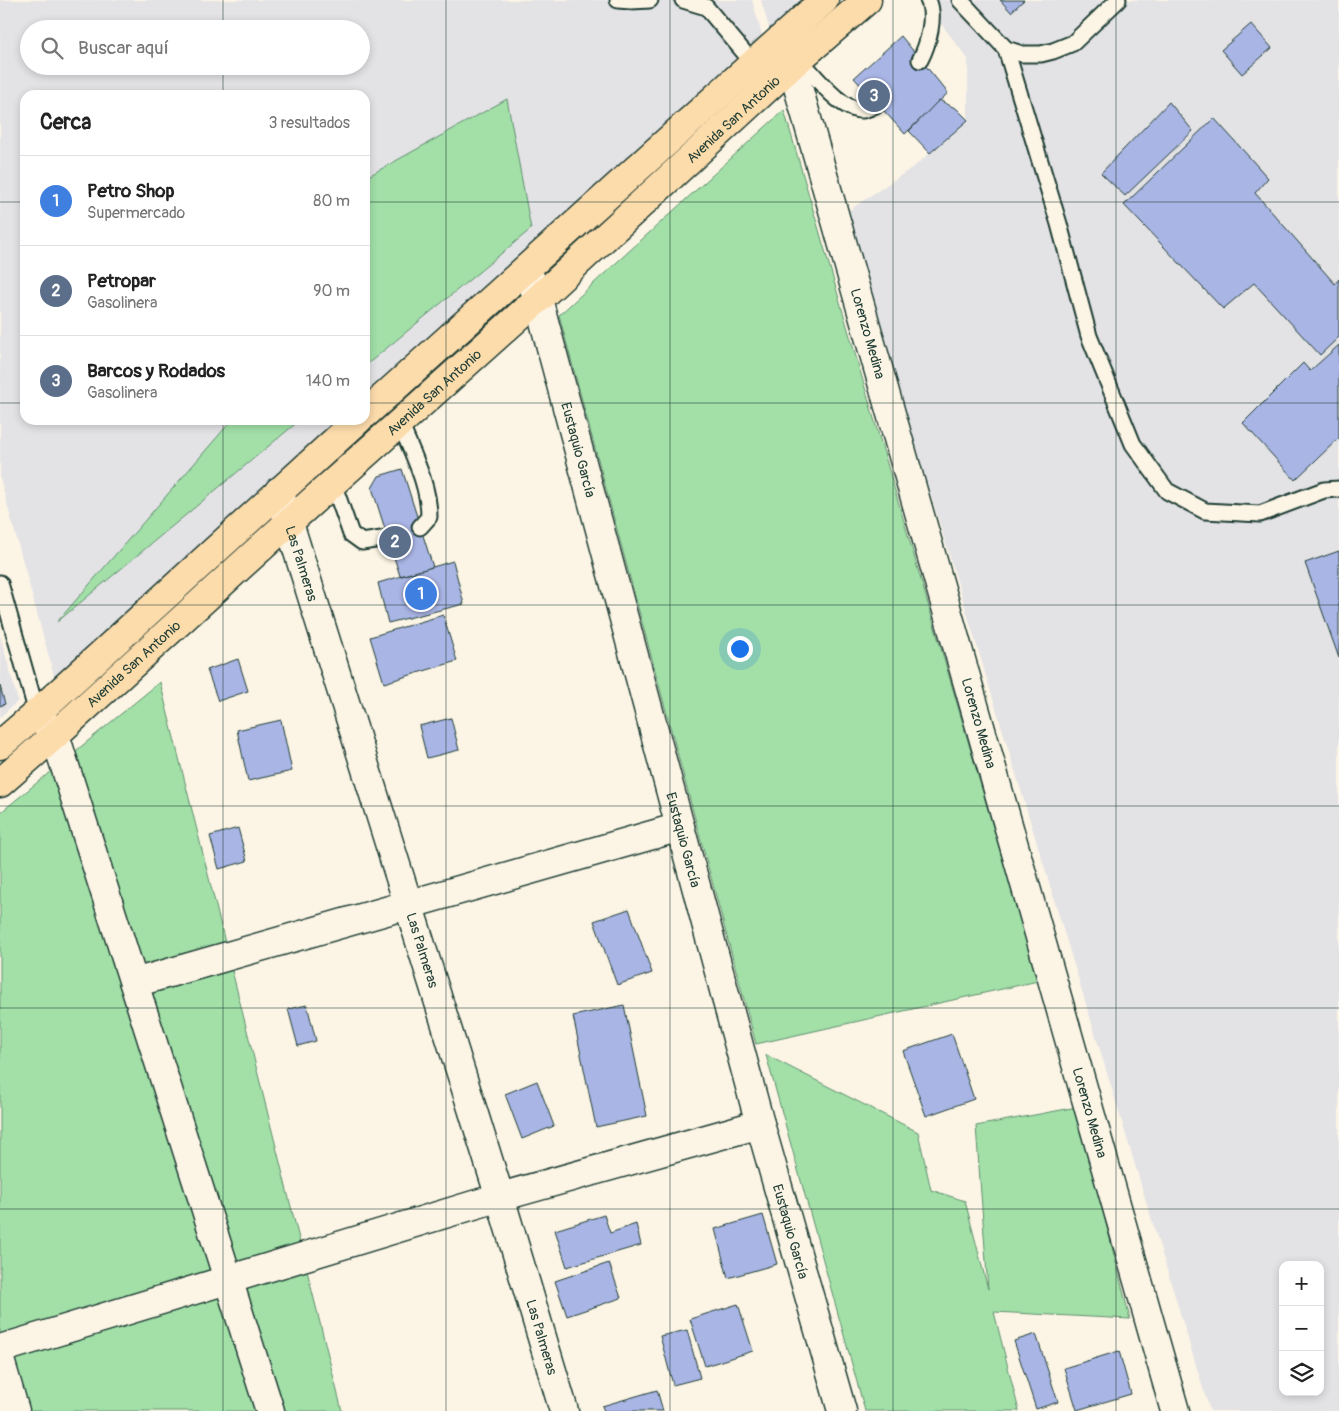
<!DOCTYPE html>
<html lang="es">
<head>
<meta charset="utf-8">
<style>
	:root { --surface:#fff; --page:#f6f6f6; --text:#222; --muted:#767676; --line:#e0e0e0; --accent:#7c3aed }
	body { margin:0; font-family:Pangolin,sans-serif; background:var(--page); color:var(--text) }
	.controls { position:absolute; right:15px; bottom:15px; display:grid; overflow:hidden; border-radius:10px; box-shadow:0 2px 8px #0003 }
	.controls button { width:45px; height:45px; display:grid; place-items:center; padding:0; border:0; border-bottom:1px solid var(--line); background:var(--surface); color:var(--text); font:25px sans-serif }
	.you { position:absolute; left:739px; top:648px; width:18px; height:18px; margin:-12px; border:4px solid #fff; border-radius:50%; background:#1a73e8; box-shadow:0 0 0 8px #1a73e833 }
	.badge { display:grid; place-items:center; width:32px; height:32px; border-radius:50%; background:var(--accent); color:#fff; font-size:16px; font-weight:700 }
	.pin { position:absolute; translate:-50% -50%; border:2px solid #fff; box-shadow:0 1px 5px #0006 }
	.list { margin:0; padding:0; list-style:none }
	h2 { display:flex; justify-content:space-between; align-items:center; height:65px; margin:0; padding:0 20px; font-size:21px }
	h2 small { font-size:16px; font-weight:400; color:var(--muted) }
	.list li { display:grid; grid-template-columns:32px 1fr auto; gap:15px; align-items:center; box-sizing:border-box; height:90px; padding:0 20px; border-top:1px solid var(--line) }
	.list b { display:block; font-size:19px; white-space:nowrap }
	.list p { margin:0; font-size:16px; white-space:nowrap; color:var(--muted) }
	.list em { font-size:16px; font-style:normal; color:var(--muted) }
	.icon { flex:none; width:28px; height:28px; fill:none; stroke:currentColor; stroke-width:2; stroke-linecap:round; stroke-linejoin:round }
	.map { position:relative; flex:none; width:1339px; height:1411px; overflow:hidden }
	.search { position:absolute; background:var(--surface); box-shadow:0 2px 8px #0003; left:20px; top:20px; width:350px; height:55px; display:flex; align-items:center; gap:12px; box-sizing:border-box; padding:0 18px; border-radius:28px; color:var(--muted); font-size:19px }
	.panel { position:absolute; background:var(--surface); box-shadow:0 2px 8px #0003; left:20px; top:90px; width:350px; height:335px; border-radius:15px }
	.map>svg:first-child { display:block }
	.built { fill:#e3e2e5; fill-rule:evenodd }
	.green { fill:#a2e0a8; stroke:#608e6e }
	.building { fill:#a9b5e5; stroke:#1f3d34 }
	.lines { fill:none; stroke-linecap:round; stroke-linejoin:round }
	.lane-casing { stroke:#1f3d34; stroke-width:19 }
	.street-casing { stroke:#1f3d34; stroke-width:31 }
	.primary-casing { stroke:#1f3d34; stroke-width:31 }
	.lane { stroke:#fcf5e5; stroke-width:15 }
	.street { stroke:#fcf5e5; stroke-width:28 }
	.primary { stroke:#fddcac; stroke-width:28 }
	.grid { fill:none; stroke:#1f3d34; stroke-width:1; stroke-opacity:0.55 }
	.labels { text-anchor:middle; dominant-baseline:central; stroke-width:4.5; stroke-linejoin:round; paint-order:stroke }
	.street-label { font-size:14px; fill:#1f3d34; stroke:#fcf5e5 }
</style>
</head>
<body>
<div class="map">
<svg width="1339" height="1411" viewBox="0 0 1339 1411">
	<rect width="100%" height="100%" fill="#fcf5e5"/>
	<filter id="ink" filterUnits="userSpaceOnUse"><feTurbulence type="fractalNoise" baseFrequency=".02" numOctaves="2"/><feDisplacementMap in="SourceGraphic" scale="10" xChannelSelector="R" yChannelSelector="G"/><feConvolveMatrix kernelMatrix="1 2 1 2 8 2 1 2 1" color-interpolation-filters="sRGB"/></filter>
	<g filter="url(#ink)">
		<g class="built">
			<path d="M0 0H752L763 39 365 399V95H25V420H342L55 679 0 478ZM29 29H361V66H29Z"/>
			<path d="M761 0H805L770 31Z"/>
			<path d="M923 0H1339V1411H1210L845 213 916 165 968 120V59ZM1283 1265H1320V1392H1283Z"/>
			<path d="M0 635 18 701 0 717Z"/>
		</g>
		<g class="green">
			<path d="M761 71 765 73 554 267 552 263Z"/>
			<path d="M507 99 531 229 365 366V178Z"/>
			<path d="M784 110 1038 981 756 1044 559 315Z"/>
			<path d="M515 296H517L518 300 310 485 309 481Z"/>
			<path d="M232 420H300L57 622Z"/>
			<path d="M256 531 257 536 73 700H70Z"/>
			<path d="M160 682 342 1411H0V813Z"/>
			<path d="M766 1055 918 1132 931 1190 965 1201 988 1289 976 1126 1077 1107 1130 1319 994 1312 1019 1411H865Z"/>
		</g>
		<g class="building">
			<path d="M1000 0H1024L1011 12Z"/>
			<path d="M1251 24 1272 48 1242 74 1221 50Z"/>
			<path d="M901 36 948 93 905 134 854 78Z"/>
			<path d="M939 100 957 109 968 120 930 153 909 131Z"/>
			<path d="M1169 102 1193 131 1125 196 1101 173Z"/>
			<path d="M1214 118 1268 178 1255 193 1335 284 1339 279V337L1320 355 1254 283 1223 309 1124 205Z"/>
			<path d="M1339 345V438L1295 480 1243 423 1303 363 1310 371Z"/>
			<path d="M402 469 433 567 400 576 372 488 379 476Z"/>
			<path d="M1339 551V658L1305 563Z"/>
			<path d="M453 561 464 604 388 623 378 583Z"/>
			<path d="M443 615 457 661 384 683 370 637Z"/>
			<path d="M238 659 248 691 218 701 207 670Z"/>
			<path d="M0 686 5 704 0 706Z"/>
			<path d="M451 718 459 750 427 758 419 726Z"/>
			<path d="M281 720 292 771 248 781 237 730Z"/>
			<path d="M238 828 247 861 219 869 210 836Z"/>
			<path d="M629 909 652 973 617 985 594 921Z"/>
			<path d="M307 1005 316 1041 298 1046 288 1009Z"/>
			<path d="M624 1005 647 1116 596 1127 573 1016Z"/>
			<path d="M952 1034 974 1099 926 1116 903 1051Z"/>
			<path d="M537 1081 554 1126 522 1139 505 1094Z"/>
			<path d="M604 1215 610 1233 636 1224 641 1245 567 1267 555 1230Z"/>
			<path d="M763 1215 777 1264 728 1278 715 1229Z"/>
			<path d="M609 1263 621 1298 567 1316 555 1281Z"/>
			<path d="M738 1304 753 1351 705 1366 690 1319Z"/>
			<path d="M687 1330 700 1378 673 1385 660 1336Z"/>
			<path d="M1036 1334 1058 1402 1036 1409 1014 1341Z"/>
			<path d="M1119 1351 1131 1394 1077 1410 1064 1368Z"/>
			<path d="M657 1390 663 1411H604L602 1406Z"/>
		</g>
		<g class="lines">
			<g class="lane-casing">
				<g id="lane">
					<path d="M618 0 631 1 650 0"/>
					<path d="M683 0 706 7 753 63"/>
					<path d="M960 0 1006 49 1022 54H1041L1053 51 1073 43 1118 0"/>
					<path d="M1006 49 1059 224 1089 336 1133 444 1167 491 1205 511 1260 514 1324 490 1339 489"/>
					<path d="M799 59C813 73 841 112 863 110 868 109 873 106 878 104"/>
					<path d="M920 60C928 45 936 16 928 0"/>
					<path d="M400 423C412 453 429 484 429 517L420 527"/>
					<path d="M333 483 351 534 362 542 388 538"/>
					<path d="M0 583 37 713"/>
				</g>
			</g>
			<g class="street-casing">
				<g id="street">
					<path id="s1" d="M786 45 1175 1411"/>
					<path id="s2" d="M527 269 538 299 760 1124 842 1411"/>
					<path id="s3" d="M279 491 502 1204 564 1411"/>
					<path d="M41 718 55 735 270 1411"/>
					<path d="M134 983 680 827"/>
					<path d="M0 1349 500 1197 760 1124"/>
					<path d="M0 1360 15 1411"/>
				</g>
			</g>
			<g class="primary-casing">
				<g id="primary">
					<path d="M365 414 824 0"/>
					<path d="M0 745 37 713 358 420"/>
					<path id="s4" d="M0 783 55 735 288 523 538 299 792 65 867 0"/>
				</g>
			</g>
			<use href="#lane" class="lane"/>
			<use href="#street" class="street"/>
			<use href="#primary" class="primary"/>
		</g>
	</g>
	<path class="grid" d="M223 0V29M446 0V1411M670 0V1411M893 0V1411M1116 0V1411M223 66V95M0 202H25M365 202H1339M0 403H25M365 403H1339M223 420V1411M0 605H1339M0 806H1339M0 1008H1339M0 1209H1339"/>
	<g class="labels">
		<g class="street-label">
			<text stroke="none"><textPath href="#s4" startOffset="989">Avenida San Antonio</textPath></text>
			<text stroke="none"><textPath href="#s1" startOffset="300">Lorenzo Medina</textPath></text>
			<text stroke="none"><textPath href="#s4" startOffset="584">Avenida San Antonio</textPath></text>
			<text stroke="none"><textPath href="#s2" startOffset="188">Eustaquio García</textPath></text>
			<text stroke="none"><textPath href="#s3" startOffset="76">Las Palmeras</textPath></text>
			<text stroke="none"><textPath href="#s4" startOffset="179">Avenida San Antonio</textPath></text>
			<text stroke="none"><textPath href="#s1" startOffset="705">Lorenzo Medina</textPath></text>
			<text stroke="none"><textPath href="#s2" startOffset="592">Eustaquio García</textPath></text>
			<text stroke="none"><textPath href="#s3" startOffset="481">Las Palmeras</textPath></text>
			<text stroke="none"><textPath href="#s1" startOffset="1110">Lorenzo Medina</textPath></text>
			<text stroke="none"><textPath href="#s2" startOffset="998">Eustaquio García</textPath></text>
			<text stroke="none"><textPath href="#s3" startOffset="886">Las Palmeras</textPath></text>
		</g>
	</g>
</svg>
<div class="controls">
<button>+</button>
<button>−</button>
<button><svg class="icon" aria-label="layers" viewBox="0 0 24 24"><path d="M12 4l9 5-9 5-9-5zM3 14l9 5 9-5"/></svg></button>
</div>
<div class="you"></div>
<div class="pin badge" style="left:421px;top:594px;background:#3f7fe0">1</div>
<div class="pin badge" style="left:395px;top:542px;background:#5c6f8a">2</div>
<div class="pin badge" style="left:874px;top:96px;background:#5c6f8a">3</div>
<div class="search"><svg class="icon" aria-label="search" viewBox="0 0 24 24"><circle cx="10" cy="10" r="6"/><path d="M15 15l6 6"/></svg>Buscar aquí</div>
<section class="panel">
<h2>Cerca<small>3 resultados</small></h2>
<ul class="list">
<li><span class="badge" style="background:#3f7fe0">1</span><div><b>Petro Shop</b><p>Supermercado</p></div><em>80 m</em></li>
<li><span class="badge" style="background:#5c6f8a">2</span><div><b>Petropar</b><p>Gasolinera</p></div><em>90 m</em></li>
<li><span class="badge" style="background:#5c6f8a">3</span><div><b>Barcos y Rodados</b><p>Gasolinera</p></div><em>140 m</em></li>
</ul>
</section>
</div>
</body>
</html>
